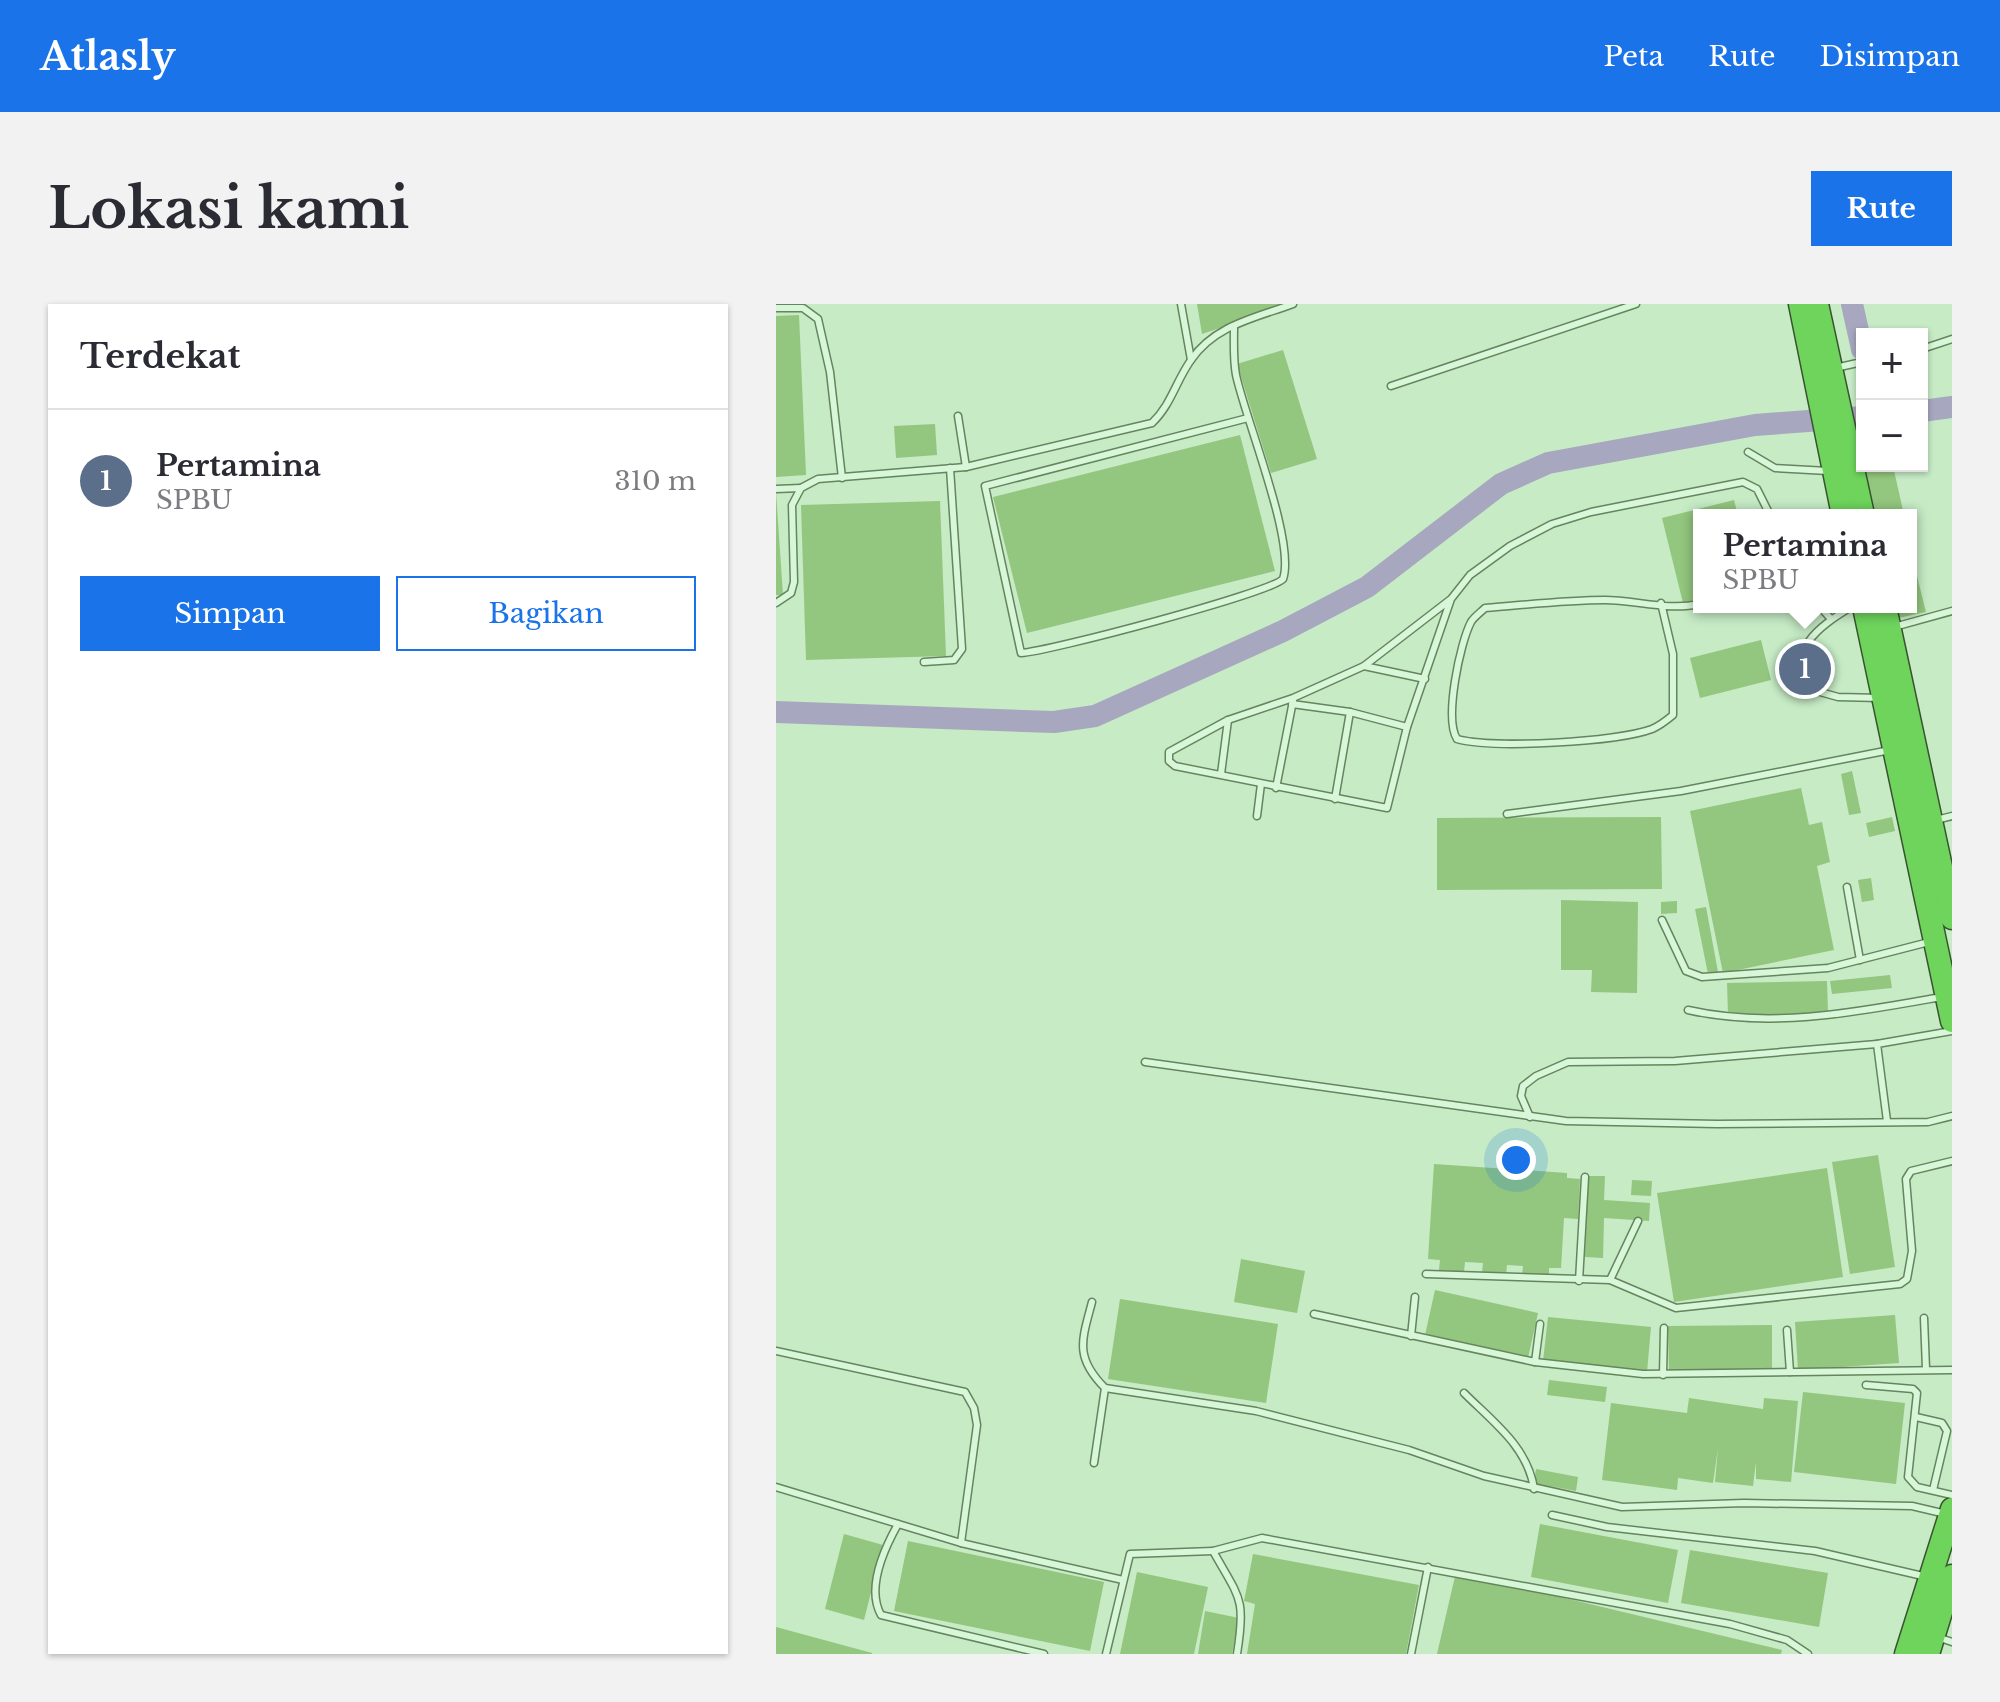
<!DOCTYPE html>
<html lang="id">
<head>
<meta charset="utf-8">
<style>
	:root { --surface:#fff; --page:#f2f2f3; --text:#2b2b33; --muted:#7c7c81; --line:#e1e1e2; --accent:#1a73e8 }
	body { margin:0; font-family:"Libre Baskerville",serif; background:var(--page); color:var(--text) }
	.controls { position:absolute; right:24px; top:24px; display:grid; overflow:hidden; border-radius:0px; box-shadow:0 2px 6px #0004 }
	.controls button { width:72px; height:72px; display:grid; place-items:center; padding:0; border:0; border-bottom:2px solid var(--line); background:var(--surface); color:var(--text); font:40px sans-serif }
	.you { position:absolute; left:740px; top:856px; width:28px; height:28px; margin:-20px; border:6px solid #fff; border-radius:50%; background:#1a73e8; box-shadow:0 0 0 12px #1a73e833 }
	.badge { display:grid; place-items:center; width:52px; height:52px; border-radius:50%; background:var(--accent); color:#fff; font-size:26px; font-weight:700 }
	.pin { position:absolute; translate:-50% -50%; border:4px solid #fff; box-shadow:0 2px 8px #0006 }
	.popup { position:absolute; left:917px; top:205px; width:224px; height:104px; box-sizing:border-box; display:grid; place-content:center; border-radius:0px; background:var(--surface); filter:drop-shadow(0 2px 6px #0005); font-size:26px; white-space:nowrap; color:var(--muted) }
	.popup b { font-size:30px; color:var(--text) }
	.popup::after { content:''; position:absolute; left:50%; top:100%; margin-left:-16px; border:16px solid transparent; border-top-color:var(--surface) }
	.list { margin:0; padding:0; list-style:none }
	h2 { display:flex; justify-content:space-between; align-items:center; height:104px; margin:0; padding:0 32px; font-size:34px }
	h2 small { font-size:26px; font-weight:400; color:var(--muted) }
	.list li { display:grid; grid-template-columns:52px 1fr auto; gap:24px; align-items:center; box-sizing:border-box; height:144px; padding:0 32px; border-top:2px solid var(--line) }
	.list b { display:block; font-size:30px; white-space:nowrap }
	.list p { margin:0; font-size:26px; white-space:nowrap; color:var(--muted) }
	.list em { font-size:26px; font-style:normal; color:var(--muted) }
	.actions { display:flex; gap:16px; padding:24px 32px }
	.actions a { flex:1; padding:18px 0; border:2px solid var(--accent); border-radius:0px; text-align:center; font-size:28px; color:var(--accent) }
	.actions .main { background:var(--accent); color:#fff }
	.map { position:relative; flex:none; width:1176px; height:1350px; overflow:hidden; border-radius:0px }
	header { display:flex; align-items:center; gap:48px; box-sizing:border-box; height:112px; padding:0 40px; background:var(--accent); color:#fff }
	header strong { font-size:38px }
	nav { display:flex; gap:44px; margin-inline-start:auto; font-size:28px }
	.intro { display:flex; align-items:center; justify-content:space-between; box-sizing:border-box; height:192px; padding:0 48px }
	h1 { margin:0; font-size:56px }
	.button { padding:20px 36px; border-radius:0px; background:var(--accent); color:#fff; font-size:28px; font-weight:700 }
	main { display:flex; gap:48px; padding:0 48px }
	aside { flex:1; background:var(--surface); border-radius:0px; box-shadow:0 2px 6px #0004 }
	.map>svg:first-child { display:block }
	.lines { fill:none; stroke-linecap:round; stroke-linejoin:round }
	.river { stroke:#a7a7bf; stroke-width:22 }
	.building { fill:#93c67e }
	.lane-casing { stroke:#64855d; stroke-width:9 }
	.highway-casing { stroke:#395330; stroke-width:25 }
	.lane { stroke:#d8f6d8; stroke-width:6 }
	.highway { stroke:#6ed45c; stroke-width:22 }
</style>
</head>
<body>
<header>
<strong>Atlasly</strong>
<nav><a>Peta</a><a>Rute</a><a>Disimpan</a></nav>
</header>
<div class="intro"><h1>Lokasi kami</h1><a class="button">Rute</a></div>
<main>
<aside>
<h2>Terdekat<small></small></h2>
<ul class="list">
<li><span class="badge" style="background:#5c6f8a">1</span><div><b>Pertamina</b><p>SPBU</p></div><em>310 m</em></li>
</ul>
<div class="actions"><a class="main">Simpan</a><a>Bagikan</a></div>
</aside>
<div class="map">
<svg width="1176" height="1350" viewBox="0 0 1176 1350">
	<rect width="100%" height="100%" fill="#c6ebc5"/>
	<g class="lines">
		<g class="river">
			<path d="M1076 0 1086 45"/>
			<path d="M1146 107 1176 103"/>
			<path d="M0 408 278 418 319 412 507 327 591 283 725 180 772 159 979 121 1086 113"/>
		</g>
	</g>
	<g class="building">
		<path d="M421 0H512L513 1 426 30Z"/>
		<path d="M23 11 30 171 0 173V12Z"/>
		<path d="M507 46 541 155 495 169 461 60Z"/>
		<path d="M159 120 161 151 120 154 118 122Z"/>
		<path d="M464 131 499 267 251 329 217 193Z"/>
		<path d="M1086 162H1117L1128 211H1094Z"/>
		<path d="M0 188 7 291H0Z"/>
		<path d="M958 196 962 211H923V295L907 299 886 214Z"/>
		<path d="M164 197 170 352 30 356 25 201Z"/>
		<path d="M1135 248 1150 308 1118 315 1115 303H1135Z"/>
		<path d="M985 336 995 376 924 394 914 354Z"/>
		<path d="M1076 467 1085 509 1073 511 1065 470Z"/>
		<path d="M1025 484 1033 521 1046 518 1054 558 1041 562 1058 646 947 669 914 507Z"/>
		<path d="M885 513 886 585 661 586V514Z"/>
		<path d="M1116 513 1119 527 1093 533 1090 519Z"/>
		<path d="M1095 574 1098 596 1086 598 1082 576Z"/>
		<path d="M785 596 862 598 861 689 815 688 816 666H785Z"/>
		<path d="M901 597V609L885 610V598Z"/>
		<path d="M930 603 942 668 932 670 919 605Z"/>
		<path d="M1114 671 1116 684 1056 690 1054 677Z"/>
		<path d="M1051 677 1052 709 952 711 951 679Z"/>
		<path d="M1102 851 1119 963 1074 970 1056 858Z"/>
		<path d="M658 860 791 869V874L804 875 802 915 788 914 785 964H773V973L746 972 747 962 731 961 730 972 706 969 707 959 689 958 688 968 663 966 664 956 652 955Z"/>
		<path d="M1051 864 1067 973 898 998 881 889Z"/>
		<path d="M811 872H829L828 896 874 899 873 917 828 914 827 954 809 953Z"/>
		<path d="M856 876 876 877 875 892 855 891Z"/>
		<path d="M465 955 529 967 521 1009 458 998Z"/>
		<path d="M659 986 762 1009 752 1054 649 1031Z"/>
		<path d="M344 995 502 1020 490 1099 332 1075Z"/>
		<path d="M1119 1011 1123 1059 1022 1066 1019 1018Z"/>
		<path d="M772 1013 875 1023 871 1068 767 1057Z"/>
		<path d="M996 1021V1066L893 1068 892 1022Z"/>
		<path d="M773 1076 831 1083 829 1098 771 1091Z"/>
		<path d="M1027 1088 1129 1099 1120 1180 1018 1168Z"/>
		<path d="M913 1094 987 1105 988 1094 1022 1097 1015 1178 980 1175V1158L977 1182 939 1178 942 1144 937 1179 902 1174 901 1186 826 1176 835 1099 911 1109Z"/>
		<path d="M760 1165 802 1173 800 1187 758 1179Z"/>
		<path d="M764 1220 902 1246 892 1299 755 1273Z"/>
		<path d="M68 1230 107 1241 88 1316 49 1305Z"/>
		<path d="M132 1237 328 1278 314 1347 118 1307Z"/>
		<path d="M914 1246 1052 1269 1043 1323 905 1299Z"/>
		<path d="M477 1250 643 1281 630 1350H471L479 1300 468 1297Z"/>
		<path d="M361 1268 432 1283 418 1350H344Z"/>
		<path d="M680 1268 1006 1346 1005 1350H661Z"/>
		<path d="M429 1307 463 1314 456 1350H422Z"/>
		<path d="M0 1323 96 1349V1350H0Z"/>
	</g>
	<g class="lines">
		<g class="lane-casing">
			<g id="lane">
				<path d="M405 0 415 56"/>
				<path d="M0 4H27L42 15 54 68 66 174"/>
				<path d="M458 22C458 38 457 55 460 71 469 114 520 238 507 275 494 289 271 348 245 349L209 182 472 114"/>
				<path d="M1146 45 1176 35"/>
				<path d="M1059 64 1086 58"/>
				<path d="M615 82 860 0"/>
				<path d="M182 112 190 163"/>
				<path d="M972 148 999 164 1052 167"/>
				<path d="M0 185 25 184"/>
				<path d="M675 295 631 423 611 504 399 462 393 457V448L452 416 517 394 588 362 675 295 694 271 734 242 776 220 815 208 967 178 981 185 994 211"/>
				<path d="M0 299 15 289 18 278 16 201 25 184 42 175 190 163 376 119C395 101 400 77 415 56 439 21 479 14 517 0"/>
				<path d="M885 299 897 350V411C891 416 883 422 876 425 841 438 717 445 681 435 668 415 684 339 695 318 698 313 705 308 709 304 749 301 789 296 829 296 859 296 893 307 923 300"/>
				<path d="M1044 303 1055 315"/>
				<path d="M1075 303C1041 324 1010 345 1037 386L1062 393 1104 394"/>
				<path d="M1118 323 1176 307"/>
				<path d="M148 358 178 356 186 345 174 164"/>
				<path d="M588 362 649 375"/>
				<path d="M516 400 574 408 631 423"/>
				<path d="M445 470 452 416"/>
				<path d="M500 484 517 397"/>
				<path d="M559 495 574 408"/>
				<path d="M731 510 905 487 1114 446"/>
				<path d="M481 512 485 480"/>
				<path d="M1160 516 1176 512"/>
				<path d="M1071 583 1084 656"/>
				<path d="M886 616 910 667 926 673 1052 664 1153 638"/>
				<path d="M912 706C996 725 1081 708 1165 693"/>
				<path d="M369 758 790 817 941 820 1152 818 1176 812"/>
				<path d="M754 813 745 792 747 782 760 772 792 758 899 757 1101 740"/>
				<path d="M1111 817 1101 740 1176 727"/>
				<path d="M650 970 834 976 900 1004 1124 980 1131 975 1136 947 1130 875 1135 867 1176 857"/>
				<path d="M834 976 862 917"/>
				<path d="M803 977 809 873"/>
				<path d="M316 998C306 1036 298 1053 329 1084L480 1107 633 1146 708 1172 846 1203 968 1199 1136 1202 1170 1210"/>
				<path d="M538 1010 759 1058 867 1070 1176 1066"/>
				<path d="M1148 1014 1150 1065"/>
				<path d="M1011 1026 1014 1068"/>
				<path d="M635 1032 639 993"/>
				<path d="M0 1047 189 1088 198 1104 201 1121 185 1239"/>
				<path d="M759 1058 764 1020"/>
				<path d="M887 1071 888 1024"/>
				<path d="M1090 1081 1137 1085 1141 1089 1132 1173 1141 1183 1176 1191"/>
				<path d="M688 1089C717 1118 752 1143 758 1185"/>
				<path d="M1140 1113 1166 1119 1171 1127 1157 1186"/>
				<path d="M318 1159 329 1084"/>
				<path d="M0 1183 185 1239 347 1276"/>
				<path d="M776 1211 831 1223 1039 1247 1151 1273"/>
				<path d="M122 1220C108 1245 90 1284 105 1311L268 1350"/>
				<path d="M1161 1333 1176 1338"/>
				<path d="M330 1350 354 1250 437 1247"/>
				<path d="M461 1350C470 1294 464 1295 437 1247L486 1234 954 1320 1011 1336 1032 1350"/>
				<path d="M635 1350 652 1263"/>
			</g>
		</g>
		<g class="highway-casing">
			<g id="highway">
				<path d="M1024 0 1067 211"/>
				<path d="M1041 0 1087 211"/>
				<path d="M1088 303 1176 717"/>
				<path d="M1109 303 1176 614"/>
				<path d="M1130 1350 1176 1205"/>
				<path d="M1152 1350 1176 1272"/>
			</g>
		</g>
		<use href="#lane" class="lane"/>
		<use href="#highway" class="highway"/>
	</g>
</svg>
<div class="controls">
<button>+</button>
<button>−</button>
</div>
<div class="you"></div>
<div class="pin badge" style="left:1029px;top:365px;background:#5c6f8a">1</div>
<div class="popup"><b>Pertamina</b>SPBU</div>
</div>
</main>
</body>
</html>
